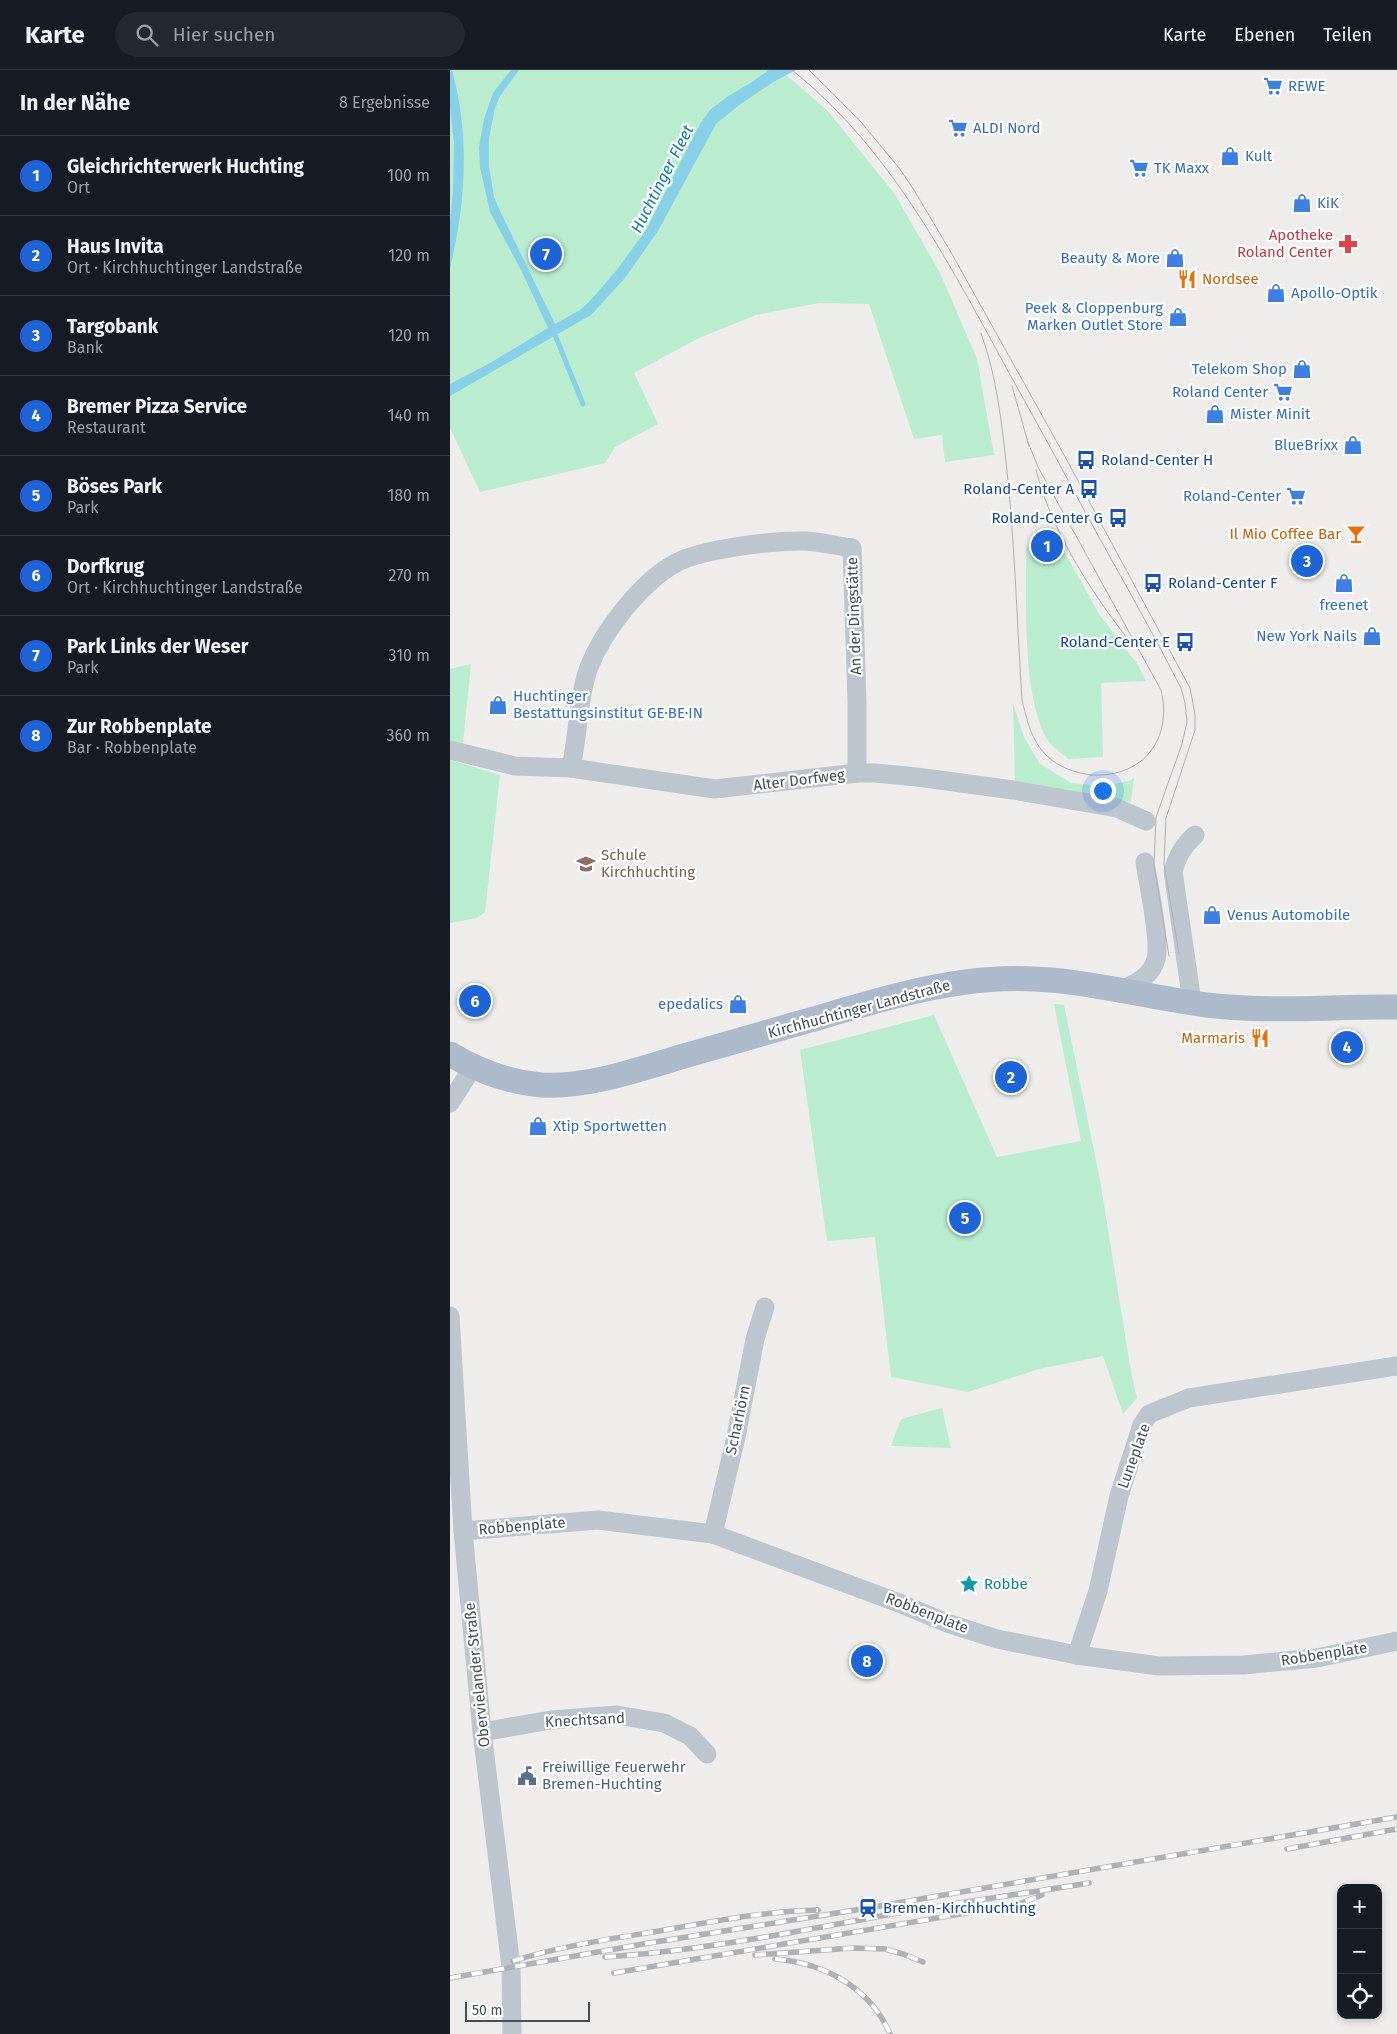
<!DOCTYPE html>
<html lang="de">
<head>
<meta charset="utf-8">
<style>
	:root { --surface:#171b24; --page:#242831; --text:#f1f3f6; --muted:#9ea1a6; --line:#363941; --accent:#1e64d6 }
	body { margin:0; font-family:"Fira Sans",sans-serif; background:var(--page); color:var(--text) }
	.controls { position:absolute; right:15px; bottom:15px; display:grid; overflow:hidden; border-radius:10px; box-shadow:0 2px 8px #0003 }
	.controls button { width:45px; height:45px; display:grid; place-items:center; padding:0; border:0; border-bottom:1px solid var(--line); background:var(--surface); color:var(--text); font:25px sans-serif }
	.scale { position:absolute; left:15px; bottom:12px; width:125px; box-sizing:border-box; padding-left:5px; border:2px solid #454e58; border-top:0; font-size:14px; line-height:18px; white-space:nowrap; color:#454e58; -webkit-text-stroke:4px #fff; paint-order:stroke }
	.you { position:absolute; left:652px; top:720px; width:18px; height:18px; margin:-12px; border:4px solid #fff; border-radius:50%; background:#1a73e8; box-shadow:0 0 0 8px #1a73e833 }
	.badge { display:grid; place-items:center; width:32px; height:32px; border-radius:50%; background:var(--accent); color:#fff; font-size:16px; font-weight:700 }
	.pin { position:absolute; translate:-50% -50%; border:2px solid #fff; box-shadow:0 1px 5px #0006 }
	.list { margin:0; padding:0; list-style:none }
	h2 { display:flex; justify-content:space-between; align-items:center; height:65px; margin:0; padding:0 20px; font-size:21px }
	h2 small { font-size:16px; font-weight:400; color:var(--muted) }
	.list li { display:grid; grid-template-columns:32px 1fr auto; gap:15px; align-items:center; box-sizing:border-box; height:80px; padding:0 20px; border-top:1px solid var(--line) }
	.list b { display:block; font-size:19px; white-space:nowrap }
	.list p { margin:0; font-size:16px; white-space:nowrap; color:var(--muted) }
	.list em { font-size:16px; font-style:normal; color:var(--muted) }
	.icon { flex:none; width:28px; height:28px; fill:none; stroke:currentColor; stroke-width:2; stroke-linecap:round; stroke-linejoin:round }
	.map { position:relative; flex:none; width:947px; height:1964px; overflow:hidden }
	header { display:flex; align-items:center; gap:30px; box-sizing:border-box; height:70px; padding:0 25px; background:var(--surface); border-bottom:1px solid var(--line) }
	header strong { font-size:24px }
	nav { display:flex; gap:28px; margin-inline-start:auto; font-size:18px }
	.search { width:350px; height:45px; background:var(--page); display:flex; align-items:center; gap:12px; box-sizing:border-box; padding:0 18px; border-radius:28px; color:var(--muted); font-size:19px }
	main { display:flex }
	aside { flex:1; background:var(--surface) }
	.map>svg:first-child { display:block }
	.green { fill:#baecd0 }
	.water { fill:#88cfe8 }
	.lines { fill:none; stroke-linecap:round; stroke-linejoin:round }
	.stream { stroke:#88cfe8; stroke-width:5 }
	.minor { stroke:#bdc5ce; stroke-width:19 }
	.major { stroke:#acbacb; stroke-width:25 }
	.tram { stroke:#aeb1b6; stroke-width:1 }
	.rail-casing { stroke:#aeb1b6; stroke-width:5.5 }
	.rail { stroke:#fff; stroke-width:4; stroke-dasharray:11; stroke-linecap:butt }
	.labels { text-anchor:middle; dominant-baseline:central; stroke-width:4.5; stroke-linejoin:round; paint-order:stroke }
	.shop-label { font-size:15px; fill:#366cbe; stroke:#fff; text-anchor:start }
	.health-label { font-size:15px; fill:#be3a42; stroke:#fff; text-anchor:end }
	.food-label { font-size:15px; fill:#c56008; stroke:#fff; text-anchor:end }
	.transit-label { font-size:15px; fill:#164399; stroke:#fff; text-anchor:start }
	.street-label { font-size:15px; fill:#454e58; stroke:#fff }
	.education-label { font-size:15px; fill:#785e54; stroke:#fff; text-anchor:start }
	.culture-label { font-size:15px; fill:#0d838f; stroke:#fff; text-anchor:start }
	.service-label { font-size:15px; fill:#4e5e75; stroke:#fff; text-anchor:start }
	.water-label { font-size:16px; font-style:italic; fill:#117aa0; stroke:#fff }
</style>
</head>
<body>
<header>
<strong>Karte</strong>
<div class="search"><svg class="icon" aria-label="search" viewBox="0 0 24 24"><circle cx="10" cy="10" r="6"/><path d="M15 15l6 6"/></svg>Hier suchen</div>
<nav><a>Karte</a><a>Ebenen</a><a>Teilen</a></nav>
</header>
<main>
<aside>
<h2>In der Nähe<small>8 Ergebnisse</small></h2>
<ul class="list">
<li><span class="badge">1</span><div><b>Gleichrichterwerk Huchting</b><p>Ort</p></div><em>100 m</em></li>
<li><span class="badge">2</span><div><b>Haus Invita</b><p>Ort · Kirchhuchtinger Landstraße</p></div><em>120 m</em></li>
<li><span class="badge">3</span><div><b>Targobank</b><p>Bank</p></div><em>120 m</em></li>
<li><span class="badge">4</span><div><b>Bremer Pizza Service</b><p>Restaurant</p></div><em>140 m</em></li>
<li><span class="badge">5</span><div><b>Böses Park</b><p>Park</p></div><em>180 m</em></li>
<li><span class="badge">6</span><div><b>Dorfkrug</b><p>Ort · Kirchhuchtinger Landstraße</p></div><em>270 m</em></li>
<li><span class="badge">7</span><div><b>Park Links der Weser</b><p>Park</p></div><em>310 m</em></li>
<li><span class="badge">8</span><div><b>Zur Robbenplate</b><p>Bar · Robbenplate</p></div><em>360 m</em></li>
</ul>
</aside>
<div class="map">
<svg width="947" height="1964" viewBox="0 0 947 1964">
	<rect width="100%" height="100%" fill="#efecec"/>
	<g class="green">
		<path d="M0 0H346L336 5 377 40 444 123 490 203 527 289 544 385 495 392 492 365 464 369 419 234 369 233 306 245 249 268 184 303 208 354 165 377 155 393 30 422 0 358Z"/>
		<path d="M576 475 591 495 615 483 649 544 688 595 696 611 651 613 653 687 619 689C613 684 603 678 599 672 571 629 577 527 576 475Z"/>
		<path d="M21 594 13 673 0 672V599Z"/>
		<path d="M563 633 574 667 590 694 621 713 655 716 679 711 684 708 681 732 565 712Z"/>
		<path d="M0 690 50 705 35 842 27 848 0 853Z"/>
		<path d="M604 934 614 935 650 1110 681 1302 687 1328 673 1344 653 1286 589 1299 518 1322 441 1307 425 1167 377 1171 350 980 484 945 547 1087 631 1071Z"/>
		<path d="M492 1338 501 1378 441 1376 451 1349Z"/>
	</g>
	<g class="water">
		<path d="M0 0H2C20 65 16 133 0 198V153L3 121 4 73 0 37Z"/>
		<path d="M61 0H69L50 26 45 38 39 68V97L44 127 50 141 105 254 130 240 138 233 166 201 196 160 250 54 260 40 277 27 302 12 319 0H346L323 12 289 35 266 54 208 161 175 208 141 245 0 326V314L40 293 98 258 72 202 40 142 30 97 29 77 34 49 43 23Z"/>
	</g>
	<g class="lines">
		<path class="stream" d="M103 260 133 334"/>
		<g class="minor">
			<path d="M0 680 65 696 121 698 265 719 407 703H425L467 707 563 720 667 738 696 751"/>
			<path d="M121 698C128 666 128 627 139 597 153 561 192 511 226 493 251 479 327 470 356 471 371 472 387 476 402 478L407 632V703"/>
			<path d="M672 919C686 914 702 905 706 889 711 871 698 813 695 792"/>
			<path d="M742 932 723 801C728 785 733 776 745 765"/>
			<path d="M0 1033 23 997"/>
			<path d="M0 1246 13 1461 32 1662 61 1897 62 1964"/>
			<path d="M13 1461 148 1450 263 1464 449 1533 497 1553 547 1569 627 1585 709 1596 794 1595 867 1588 947 1571"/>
			<path d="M263 1464 286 1367 305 1269 315 1237"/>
			<path d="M627 1585 648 1521 669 1426 692 1355 699 1344 739 1328 947 1296"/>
			<path d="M32 1662 101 1650 167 1645 214 1653 240 1666 257 1684"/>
		</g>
		<path class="major" d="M0 984C28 1001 58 1012 91 1015 137 1018 190 999 234 986 276 974 318 962 360 950 412 935 463 919 516 912 603 899 673 924 757 935 820 943 884 936 947 937"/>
		<g class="tram">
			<path d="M342 0C449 85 508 212 573 328 596 369 618 410 640 451 671 507 702 561 731 618L735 633 737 652 732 674 706 747 704 795 719 886"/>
			<path d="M359 0 411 52 449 98 464 120 502 184 613 383 740 618 745 644V660L716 748 714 794 729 884"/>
			<path d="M531 263C547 307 552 355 557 401 565 477 567 554 572 630 577 650 581 670 596 685 608 697 625 703 641 705 693 708 723 669 711 620L588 397 577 370"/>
			<path d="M562 316 579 376"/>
			<path d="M586 400C601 460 640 520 677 568"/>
		</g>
		<g class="rail-casing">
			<g id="rail">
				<path d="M837 1779 947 1759"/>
				<path d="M305 1885 403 1878 435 1879 453 1884 473 1892"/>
				<path d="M155 1887C250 1881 343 1862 437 1845 504 1833 572 1824 639 1813"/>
				<path d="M325 1889C374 1893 420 1917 440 1964"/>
				<path d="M63 1891C110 1876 160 1869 209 1861 261 1852 315 1841 368 1840"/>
				<path d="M164 1903 569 1834 592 1825"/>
				<path d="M0 1908 199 1873 418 1838 947 1747"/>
			</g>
		</g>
		<use href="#rail" class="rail"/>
	</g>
	<defs>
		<g id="supermarket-bare" transform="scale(1.5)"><path d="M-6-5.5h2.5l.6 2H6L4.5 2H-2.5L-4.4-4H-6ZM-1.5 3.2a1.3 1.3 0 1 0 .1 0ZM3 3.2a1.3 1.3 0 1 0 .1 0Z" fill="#3f7fe0" stroke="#fff" stroke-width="2.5" paint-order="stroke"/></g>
		<g id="shop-bare" transform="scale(1.5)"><path d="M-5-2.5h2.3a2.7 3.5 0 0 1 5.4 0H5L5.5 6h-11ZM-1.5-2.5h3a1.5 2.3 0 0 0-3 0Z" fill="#3f7fe0" stroke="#fff" stroke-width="2.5" paint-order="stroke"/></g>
		<g id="pharmacy-bare" transform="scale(1.5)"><path d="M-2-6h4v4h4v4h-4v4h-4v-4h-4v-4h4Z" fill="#e0444e" stroke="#fff" stroke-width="2.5" paint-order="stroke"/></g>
		<g id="restaurant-bare" transform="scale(1.5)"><path d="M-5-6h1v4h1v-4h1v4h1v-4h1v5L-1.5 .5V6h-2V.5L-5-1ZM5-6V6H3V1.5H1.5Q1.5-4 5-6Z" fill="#e8710a" stroke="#fff" stroke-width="2.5" paint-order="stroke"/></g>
		<g id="bus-bare" transform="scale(1.5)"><path d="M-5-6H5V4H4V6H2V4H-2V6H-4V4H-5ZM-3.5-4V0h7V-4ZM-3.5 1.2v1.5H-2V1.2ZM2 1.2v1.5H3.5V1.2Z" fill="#1a4fb4" stroke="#fff" stroke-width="2.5" paint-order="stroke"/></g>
		<g id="bar-bare" transform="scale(1.5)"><path d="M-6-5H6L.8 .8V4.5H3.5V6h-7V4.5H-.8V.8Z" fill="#e8710a" stroke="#fff" stroke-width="2.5" paint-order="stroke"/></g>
		<g id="school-bare" transform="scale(1.5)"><path d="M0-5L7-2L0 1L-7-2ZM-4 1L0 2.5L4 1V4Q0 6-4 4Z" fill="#8d6e63" stroke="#fff" stroke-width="2.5" paint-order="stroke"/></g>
		<g id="sight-bare" transform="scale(1.5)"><path d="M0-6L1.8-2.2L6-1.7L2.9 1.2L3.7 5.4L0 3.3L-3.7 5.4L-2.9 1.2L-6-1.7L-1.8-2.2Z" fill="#0f9aa8" stroke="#fff" stroke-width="2.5" paint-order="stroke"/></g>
		<g id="civic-bare" transform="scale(1.5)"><path d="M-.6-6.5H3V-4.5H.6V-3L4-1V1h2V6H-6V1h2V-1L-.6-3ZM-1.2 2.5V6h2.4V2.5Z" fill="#5c6f8a" stroke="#fff" stroke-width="2.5" paint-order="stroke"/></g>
		<g id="station-bare" transform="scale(1.5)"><path d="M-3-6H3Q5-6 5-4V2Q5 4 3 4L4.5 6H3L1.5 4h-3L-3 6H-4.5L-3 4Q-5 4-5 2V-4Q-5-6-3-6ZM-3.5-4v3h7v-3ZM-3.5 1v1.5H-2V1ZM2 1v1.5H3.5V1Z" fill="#1a4fb4" stroke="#fff" stroke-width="2.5" paint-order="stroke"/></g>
	</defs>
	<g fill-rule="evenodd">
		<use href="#supermarket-bare" x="823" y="16"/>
		<use href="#supermarket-bare" x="508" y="58"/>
		<use href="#shop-bare" x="780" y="86"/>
		<use href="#supermarket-bare" x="689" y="98"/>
		<use href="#shop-bare" x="852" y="133"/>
		<use href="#pharmacy-bare" x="898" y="174"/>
		<use href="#shop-bare" x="725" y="188"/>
		<use href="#restaurant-bare" x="737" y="209"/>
		<use href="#shop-bare" x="826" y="223"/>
		<use href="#shop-bare" x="728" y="247"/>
		<use href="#shop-bare" x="852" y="299"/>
		<use href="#supermarket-bare" x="833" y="322"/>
		<use href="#shop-bare" x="765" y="344"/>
		<use href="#shop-bare" x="903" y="375"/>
		<use href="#bus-bare" x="636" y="390"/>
		<use href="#bus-bare" x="639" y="419"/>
		<use href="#supermarket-bare" x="846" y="426"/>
		<use href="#bus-bare" x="668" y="448"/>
		<use href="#bar-bare" x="906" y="464"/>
		<use href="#bus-bare" x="703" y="513"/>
		<use href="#shop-bare" x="894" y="513"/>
		<use href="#shop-bare" x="922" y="566"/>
		<use href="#bus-bare" x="735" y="572"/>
		<use href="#shop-bare" x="48" y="635"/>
		<use href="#school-bare" x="136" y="794"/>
		<use href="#shop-bare" x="762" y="845"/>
		<use href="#shop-bare" x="288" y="934"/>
		<use href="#restaurant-bare" x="810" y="968"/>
		<use href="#shop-bare" x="88" y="1056"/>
		<use href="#sight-bare" x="519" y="1514"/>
		<use href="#civic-bare" x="77" y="1706"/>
		<use href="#station-bare" x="418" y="1838"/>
	</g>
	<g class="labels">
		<g class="shop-label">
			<text x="838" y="16">REWE</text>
			<text x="523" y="58">ALDI Nord</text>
			<text x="795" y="86">Kult</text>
			<text x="704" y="98">TK Maxx</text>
			<text x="867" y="133">KiK</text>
			<text x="710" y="188" text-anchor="end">Beauty &amp; More</text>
			<text x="841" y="223">Apollo-Optik</text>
			<text x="713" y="238" text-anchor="end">Peek &amp; Cloppenburg<tspan x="713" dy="17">Marken Outlet Store</tspan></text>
			<text x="837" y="299" text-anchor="end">Telekom Shop</text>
			<text x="818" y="322" text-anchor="end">Roland Center</text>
			<text x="780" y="344">Mister Minit</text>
			<text x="888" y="375" text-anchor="end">BlueBrixx</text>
			<text x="831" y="426" text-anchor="end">Roland-Center</text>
			<text x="894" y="535" text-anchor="middle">freenet</text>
			<text x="907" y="566" text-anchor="end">New York Nails</text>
			<text x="63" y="626">Huchtinger<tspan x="63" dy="17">Bestattungsinstitut GE·BE·IN</tspan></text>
			<text x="777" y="845">Venus Automobile</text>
			<text x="273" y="934" text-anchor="end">epedalics</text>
			<text x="103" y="1056">Xtip Sportwetten</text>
		</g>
		<g class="health-label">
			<text x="883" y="165">Apotheke<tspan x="883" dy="17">Roland Center</tspan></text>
		</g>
		<g class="food-label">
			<text x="752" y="209" text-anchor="start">Nordsee</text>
			<text x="891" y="464">Il Mio Coffee Bar</text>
			<text x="795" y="968">Marmaris</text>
		</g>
		<g class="transit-label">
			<text x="651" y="390">Roland-Center H</text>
			<text x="624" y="419" text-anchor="end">Roland-Center A</text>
			<text x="653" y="448" text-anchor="end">Roland-Center G</text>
			<text x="718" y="513">Roland-Center F</text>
			<text x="720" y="572" text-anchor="end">Roland-Center E</text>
			<text x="433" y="1838">Bremen-Kirchhuchting</text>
		</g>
		<g class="street-label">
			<text transform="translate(404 546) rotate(-92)">An der Dingstätte</text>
			<text transform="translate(349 710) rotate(-7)">Alter Dorfweg</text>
			<text transform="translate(409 939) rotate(-15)">Kirchhuchtinger Landstraße</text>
			<text transform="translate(288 1350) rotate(-78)">Scharhörn</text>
			<text transform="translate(684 1386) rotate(-70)">Luneplate</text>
			<text transform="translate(72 1456) rotate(-5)">Robbenplate</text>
			<text transform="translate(477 1543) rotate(21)">Robbenplate</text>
			<text transform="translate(874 1584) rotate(-9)">Robbenplate</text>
			<text transform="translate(27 1605) rotate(-96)">Obervielander Straße</text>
			<text transform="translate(135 1650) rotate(-3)">Knechtsand</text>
		</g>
		<g class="education-label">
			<text x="151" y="785">Schule<tspan x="151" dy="17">Kirchhuchting</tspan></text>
		</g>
		<g class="culture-label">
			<text x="534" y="1514">Robbe</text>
		</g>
		<g class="service-label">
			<text x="92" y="1697">Freiwillige Feuerwehr<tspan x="92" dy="17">Bremen-Huchting</tspan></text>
		</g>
		<g class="water-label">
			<text transform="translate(212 109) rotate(-63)">Huchtinger Fleet</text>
		</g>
	</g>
</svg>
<div class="controls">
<button>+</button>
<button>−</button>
<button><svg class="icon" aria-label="locate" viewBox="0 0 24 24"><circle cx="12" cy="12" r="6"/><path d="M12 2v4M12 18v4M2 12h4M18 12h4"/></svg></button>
</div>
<div class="scale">50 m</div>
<div class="you"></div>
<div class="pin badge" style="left:597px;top:476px">1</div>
<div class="pin badge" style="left:561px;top:1007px">2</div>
<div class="pin badge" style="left:857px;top:491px">3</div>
<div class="pin badge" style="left:897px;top:977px">4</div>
<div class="pin badge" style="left:515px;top:1148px">5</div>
<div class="pin badge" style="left:25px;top:931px">6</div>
<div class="pin badge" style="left:96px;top:184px">7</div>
<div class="pin badge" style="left:417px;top:1591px">8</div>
</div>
</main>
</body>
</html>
